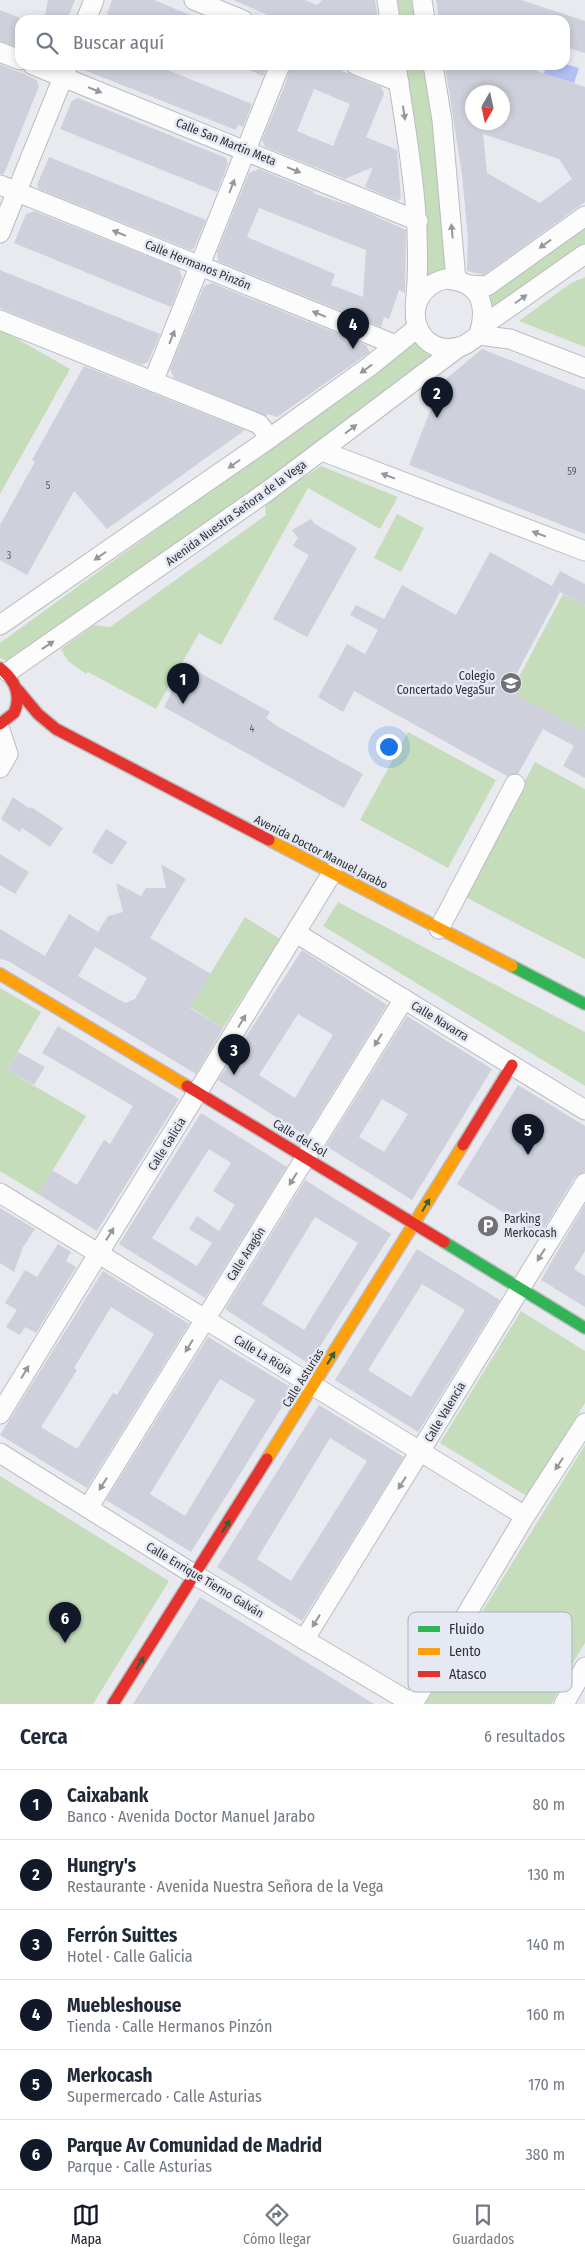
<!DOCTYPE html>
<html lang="es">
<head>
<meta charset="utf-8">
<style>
	:root { --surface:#fff; --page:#f6f6f7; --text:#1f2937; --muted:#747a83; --line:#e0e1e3; --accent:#111827 }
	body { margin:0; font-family:"Fira Sans Condensed",sans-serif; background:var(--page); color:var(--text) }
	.compass { position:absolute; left:465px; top:85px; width:45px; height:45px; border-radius:50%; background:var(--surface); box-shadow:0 2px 8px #0003; rotate:189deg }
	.you { position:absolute; left:388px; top:746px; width:18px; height:18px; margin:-12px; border:4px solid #fff; border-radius:50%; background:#1a73e8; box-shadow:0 0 0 8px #1a73e833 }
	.badge { display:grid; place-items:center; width:32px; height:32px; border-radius:50%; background:var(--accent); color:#fff; font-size:16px; font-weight:700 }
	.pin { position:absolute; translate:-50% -41px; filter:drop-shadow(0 1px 2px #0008) }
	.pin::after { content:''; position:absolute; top:26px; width:18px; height:15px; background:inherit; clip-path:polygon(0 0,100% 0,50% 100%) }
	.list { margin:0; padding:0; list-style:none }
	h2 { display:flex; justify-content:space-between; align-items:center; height:65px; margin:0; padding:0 20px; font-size:21px }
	h2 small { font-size:16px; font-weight:400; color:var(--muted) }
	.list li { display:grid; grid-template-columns:32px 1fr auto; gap:15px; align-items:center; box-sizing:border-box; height:70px; padding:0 20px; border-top:1px solid var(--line) }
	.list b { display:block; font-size:19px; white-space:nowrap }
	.list p { margin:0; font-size:16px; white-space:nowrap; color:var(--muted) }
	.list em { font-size:16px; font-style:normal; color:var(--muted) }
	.icon { flex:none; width:28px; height:28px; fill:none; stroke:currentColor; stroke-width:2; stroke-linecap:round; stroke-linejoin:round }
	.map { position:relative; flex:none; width:585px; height:1704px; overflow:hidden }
	.search { position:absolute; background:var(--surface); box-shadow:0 2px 8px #0003; left:15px; right:15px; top:15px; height:55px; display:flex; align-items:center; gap:12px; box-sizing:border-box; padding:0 18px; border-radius:15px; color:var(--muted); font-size:19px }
	.sheet { height:485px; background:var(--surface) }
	nav { display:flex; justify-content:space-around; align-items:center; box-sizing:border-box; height:70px; border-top:1px solid var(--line); background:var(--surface); font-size:14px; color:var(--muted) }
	nav a { display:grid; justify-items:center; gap:2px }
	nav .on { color:var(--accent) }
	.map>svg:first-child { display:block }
	.green { fill:#c6ddbc }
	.water { fill:#b2c0f3 }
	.building { fill:#ced1db; fill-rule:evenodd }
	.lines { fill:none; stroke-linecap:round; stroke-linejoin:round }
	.street-casing { stroke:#babcc0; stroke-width:21 }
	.fast-casing { stroke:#babcc0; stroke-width:14 }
	.slow-casing { stroke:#babcc0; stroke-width:14 }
	.jam-casing { stroke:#babcc0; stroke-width:14 }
	.street { stroke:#fcfcfd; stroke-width:19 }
	.fast { stroke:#30b455; stroke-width:11 }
	.slow { stroke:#ff9f0a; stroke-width:11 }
	.jam { stroke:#e5322d; stroke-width:11 }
	.oneway { fill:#96979a }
	.oneway2 { fill:#306041 }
	.labels { text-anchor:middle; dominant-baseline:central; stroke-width:5; stroke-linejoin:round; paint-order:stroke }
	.number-label { font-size:10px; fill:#5b5d63 }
	.street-label { font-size:12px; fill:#303236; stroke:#e5e9f3 }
	.poi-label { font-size:12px; fill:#303236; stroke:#e5e9f3; text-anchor:end }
	.key { fill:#e5e9f3; stroke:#afb2ba; stroke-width:1 }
	.key-label { font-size:14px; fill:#303236 }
</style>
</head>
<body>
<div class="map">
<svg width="585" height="1704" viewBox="0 0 585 1704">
	<rect width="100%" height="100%" fill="#e8eaf0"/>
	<g class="green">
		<path d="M395 0H415L418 20H398Z"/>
		<path d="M404 65H424L439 168 446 272 426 279C428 207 415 136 404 65Z"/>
		<path d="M585 226V245L491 312 487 297Z"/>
		<path d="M585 277V347L519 321 571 283Z"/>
		<path d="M0 329 70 369 0 494Z"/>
		<path d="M418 340 442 354 13 664 0 658V643Z"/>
		<path d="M321 466 398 497 380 529 308 488 221 645 199 633 156 709 88 672 86 674 68 661 61 649 94 625 110 627 266 515 265 503Z"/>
		<path d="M397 514 424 528 401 572 374 558Z"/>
		<path d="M563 594 585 606V724L582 730 511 692Z"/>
		<path d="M408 732 496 780 448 868 360 820Z"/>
		<path d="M535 762 585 789V959L463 896Z"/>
		<path d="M338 902 585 1032V1086L323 926Z"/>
		<path d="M245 917 280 939 223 1028 190 1007Z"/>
		<path d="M0 988 41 1012 7 1070 86 1116 38 1194 0 1171Z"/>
		<path d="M521 1311 585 1351V1403L527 1496 440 1443Z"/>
		<path d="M585 1445V1643L566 1674 552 1704H425Z"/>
		<path d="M0 1476 169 1581 93 1704H0Z"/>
	</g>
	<path class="water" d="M565 64 579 68 574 83 544 74 546 65Z"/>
	<g class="building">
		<path d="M48 0H75L67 20H44Z"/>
		<path d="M112 0H154L202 20H122L107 14Z"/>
		<path d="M233 0H305L317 5 322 0H375L378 20H296L287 15 285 20H280Z"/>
		<path d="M436 0H521L585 21V53L565 47V20H484L472 16 470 20H439Z"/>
		<path d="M0 10 20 18V33L15 46 0 41Z"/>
		<path d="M0 64 37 80 39 86 4 174H0Z"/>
		<path d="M79 65H155L252 104 243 127 238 125 236 130 79 68Z"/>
		<path d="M238 65H268L263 76Z"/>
		<path d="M291 65H328L381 87 384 94 366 137 397 150 401 198 398 201 365 187 373 167 345 179 265 147 262 140 285 85ZM314 89 350 104 333 146 297 131Z"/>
		<path d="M445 65H536L537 71 585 87V202L484 275 467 271 468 238 462 175ZM472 92H502V122H472ZM483 134 559 159 572 179 540 203 487 173Z"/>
		<path d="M78 98 226 158 228 164 217 192 60 129 72 101Z"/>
		<path d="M49 157 206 220 194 248 191 250 39 189 37 185Z"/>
		<path d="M259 169 315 192 312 193 357 208 406 230 405 293 399 290 389 319 384 317 381 327 218 261 217 252 249 173ZM259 208 366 250 363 297 331 285 335 274 247 237Z"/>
		<path d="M34 211 179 269 182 278 171 307 14 243 26 214Z"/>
		<path d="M0 270 160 334 148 362 142 365 0 308Z"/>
		<path d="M212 283 366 345 370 352 277 417 268 414 266 416 174 378 170 369 204 286Z"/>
		<path d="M482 349 585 390V534L409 465 441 383Z"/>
		<path d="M84 366 245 430 107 529 74 491 27 575 0 560V525L35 462 32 460Z"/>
		<path d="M311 519 315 524 357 548 307 637 273 619 309 555 293 546 298 538 292 530Z"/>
		<path d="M490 552 552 586 560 571 585 584V606L560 592 508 690 582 730 585 724V778L563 766 574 746 543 729 518 774 507 776 354 691 343 712 318 697 347 644 365 654 378 630 350 615 356 605 384 619 402 585 456 615Z"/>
		<path d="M186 665 270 712 266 718 277 726 363 774 344 808 164 707Z"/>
		<path d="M13 797 30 809 31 807 63 828 50 847 22 828 20 832 1 819Z"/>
		<path d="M106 829 127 842 112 865 92 852Z"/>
		<path d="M0 854 29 872 15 894 0 885Z"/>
		<path d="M161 864 186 879 150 938 211 974 190 1008 223 1028 196 1074 8 961 0 959V929L45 956 69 914 98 932 108 916 123 912 116 883 141 896 146 888H166ZM95 947 147 978 135 999 125 1003 78 976Z"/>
		<path d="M302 950 387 1005 306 1136 218 1080ZM298 1014 333 1035 295 1098 259 1075Z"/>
		<path d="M407 1016 492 1069 412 1200 326 1146ZM382 1099 408 1114 384 1152 359 1137Z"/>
		<path d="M58 1026 179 1099 97 1231 38 1194 52 1170 77 1185 104 1140 110 1144 133 1106 42 1053Z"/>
		<path d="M18 1052 45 1067 34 1085 7 1070Z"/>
		<path d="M518 1085 585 1126V1172L575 1177 540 1235 457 1184Z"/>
		<path d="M201 1113 287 1167 205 1298 119 1244ZM209 1149 231 1163 213 1191 235 1205 219 1231 197 1216 189 1229 212 1243 197 1266 152 1238Z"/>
		<path d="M305 1180 391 1234 309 1364 225 1309ZM315 1217 358 1243 304 1330 262 1304Z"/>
		<path d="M585 1204V1251L574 1269 585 1276V1307L541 1280Z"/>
		<path d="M0 1208 35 1229 23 1247 14 1272 0 1263Z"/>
		<path d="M58 1244 71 1252 66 1261 76 1267 36 1333 25 1327 20 1335 6 1327 17 1310 5 1303 25 1270 37 1277Z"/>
		<path d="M417 1249 500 1300 418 1432 335 1380ZM422 1284 465 1310 411 1397 368 1370Z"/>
		<path d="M103 1271 189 1324 87 1488 0 1435ZM111 1307 154 1334 117 1395 113 1393 77 1449 41 1427 77 1370 74 1368Z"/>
		<path d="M208 1337 290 1387 288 1389 292 1391 191 1552 106 1500ZM220 1379 255 1400 185 1516 150 1494Z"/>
		<path d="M319 1405 404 1457 302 1621 217 1567ZM330 1438 367 1461 291 1581 257 1559Z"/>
		<path d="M200 1597 230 1615 374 1704H133Z"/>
	</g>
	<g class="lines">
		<g class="street-casing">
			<g id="street">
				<path d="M194 0 243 20"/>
				<path d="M387 0 390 20"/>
				<path d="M422 0 425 20"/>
				<path d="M86 20 94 0"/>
				<path d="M0 52 20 60"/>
				<path d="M33 65 418 221"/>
				<path d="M356 65 399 82"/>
				<path d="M396 65C408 146 424 225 415 307"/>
				<path d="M433 65 442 120 456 280"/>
				<path d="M0 185 396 345"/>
				<path d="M0 233 68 65"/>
				<path d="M445 279C480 281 488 304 479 335 473 339 467 345 459 347 414 359 395 293 445 279Z"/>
				<path d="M469 285 487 286 585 216"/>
				<path d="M0 320 259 424 270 438"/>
				<path d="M481 327 585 254"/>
				<path d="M479 335 510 339 585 368"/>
				<path d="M153 382 280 65"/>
				<path d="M322 451 585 551"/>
				<path d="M0 625 270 438 370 366 417 328"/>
				<path d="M8 672 265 493 459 347"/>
				<path d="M0 730 8 754 0 768"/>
				<path d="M439 929 515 784"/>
				<path d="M296 933 585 1110"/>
				<path d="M0 1193 525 1516"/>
				<path d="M0 1414 332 873"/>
				<path d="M0 1453 195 1575 413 1704"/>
				<path d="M88 1508 404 999"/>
				<path d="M304 1640 585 1183"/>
				<path d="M413 1704 525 1516 585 1423"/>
				<path d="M564 1704 585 1667"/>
			</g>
		</g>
		<g class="fast-casing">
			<g id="fast">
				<path d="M512 966 585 1004"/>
				<path d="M444 1242 585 1328"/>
			</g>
		</g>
		<g class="slow-casing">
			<g id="slow">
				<path d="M269 840 512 966"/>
				<path d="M0 974 187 1086"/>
				<path d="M267 1459 463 1145"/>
			</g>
		</g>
		<g class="jam-casing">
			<g id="jam">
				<path d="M0 668C15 680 22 695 14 713L0 724"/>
				<path d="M18 690 38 714 56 729 269 840"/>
				<path d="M187 1086 444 1242"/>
				<path d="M463 1145 512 1065"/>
				<path d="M113 1704 267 1459"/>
			</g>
		</g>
		<use href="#street" class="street"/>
		<use href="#fast" class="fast"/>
		<use href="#slow" class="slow"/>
		<use href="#jam" class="jam"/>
	</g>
	<defs><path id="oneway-solid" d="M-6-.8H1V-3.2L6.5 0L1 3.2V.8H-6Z" transform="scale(1.25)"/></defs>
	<g class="oneway">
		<use href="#oneway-solid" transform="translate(95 90) rotate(22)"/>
		<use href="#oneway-solid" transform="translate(404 113) rotate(81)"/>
		<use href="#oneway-solid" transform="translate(294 170) rotate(22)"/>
		<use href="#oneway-solid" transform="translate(232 186) rotate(-69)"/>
		<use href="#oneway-solid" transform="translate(452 231) rotate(-95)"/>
		<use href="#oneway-solid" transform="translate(119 233) rotate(-158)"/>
		<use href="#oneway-solid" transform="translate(545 244) rotate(144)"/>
		<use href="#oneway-solid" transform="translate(521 299) rotate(-35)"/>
		<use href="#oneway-solid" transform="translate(319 314) rotate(-158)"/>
		<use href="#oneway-solid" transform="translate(172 337) rotate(-68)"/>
		<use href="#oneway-solid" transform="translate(366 369) rotate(144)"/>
		<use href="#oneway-solid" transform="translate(351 429) rotate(-37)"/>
		<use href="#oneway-solid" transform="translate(234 464) rotate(145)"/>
		<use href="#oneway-solid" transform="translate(388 476) rotate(-159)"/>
		<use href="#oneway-solid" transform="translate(539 534) rotate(-159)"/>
		<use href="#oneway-solid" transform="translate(100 556) rotate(145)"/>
		<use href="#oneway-solid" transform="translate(48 645) rotate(-34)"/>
		<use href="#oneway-solid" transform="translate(242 1021) rotate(-59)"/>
		<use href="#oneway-solid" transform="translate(378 1040) rotate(122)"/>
		<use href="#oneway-solid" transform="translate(293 1179) rotate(122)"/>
		<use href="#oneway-solid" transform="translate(110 1234) rotate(-58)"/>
		<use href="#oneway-solid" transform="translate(541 1255) rotate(122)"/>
		<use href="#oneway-solid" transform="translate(189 1346) rotate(122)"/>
		<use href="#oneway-solid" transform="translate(25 1372) rotate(-59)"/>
		<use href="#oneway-solid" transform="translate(559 1464) rotate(123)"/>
		<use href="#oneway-solid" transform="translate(402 1483) rotate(122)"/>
		<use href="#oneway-solid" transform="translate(103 1484) rotate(122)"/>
		<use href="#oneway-solid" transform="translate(316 1621) rotate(122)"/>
	</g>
	<g class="oneway2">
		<use href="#oneway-solid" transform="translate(426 1205) rotate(-59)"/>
		<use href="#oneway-solid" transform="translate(331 1358) rotate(-58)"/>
		<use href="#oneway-solid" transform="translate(226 1526) rotate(-58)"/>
		<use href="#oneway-solid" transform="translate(140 1663) rotate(-58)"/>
	</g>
	<defs>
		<g id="school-disc" transform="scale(1.125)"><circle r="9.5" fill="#707277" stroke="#e5e9f3"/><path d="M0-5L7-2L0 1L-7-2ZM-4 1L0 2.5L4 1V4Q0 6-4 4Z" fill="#fff"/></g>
		<g id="parking-disc" transform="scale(1.125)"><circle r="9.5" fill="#707277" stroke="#e5e9f3"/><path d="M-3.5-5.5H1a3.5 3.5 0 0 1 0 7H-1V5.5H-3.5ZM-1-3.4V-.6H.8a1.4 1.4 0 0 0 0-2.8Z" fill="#fff"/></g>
	</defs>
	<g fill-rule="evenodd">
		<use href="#school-disc" x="511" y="683"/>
		<use href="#parking-disc" x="488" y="1226"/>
	</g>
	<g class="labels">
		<g class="number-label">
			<text x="572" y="472">59</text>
			<text x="48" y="486">5</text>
			<text x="9" y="556">3</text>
			<text x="252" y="729">4</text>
		</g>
		<g class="street-label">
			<text transform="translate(226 142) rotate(22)">Calle San Martín Meta</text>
			<text transform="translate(198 265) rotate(22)">Calle Hermanos Pinzón</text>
			<text transform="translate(236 513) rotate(-36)">Avenida Nuestra Señora de la Vega</text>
			<text transform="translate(321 852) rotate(27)">Avenida Doctor Manuel Jarabo</text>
			<text transform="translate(440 1021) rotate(31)">Calle Navarra</text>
			<text transform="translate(300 1138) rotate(31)">Calle del Sol</text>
			<text transform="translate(167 1144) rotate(-58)">Calle Galicia</text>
			<text transform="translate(246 1254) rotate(-58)">Calle Aragón</text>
			<text transform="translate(263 1355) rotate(31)">Calle La Rioja</text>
			<text transform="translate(303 1378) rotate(-58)">Calle Asturias</text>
			<text transform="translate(445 1412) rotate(-59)">Calle Valencia</text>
			<text transform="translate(205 1580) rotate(31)">Calle Enrique Tierno Galván</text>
		</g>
		<g class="poi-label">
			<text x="495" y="676">Colegio<tspan x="495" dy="14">Concertado VegaSur</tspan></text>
			<text x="504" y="1219" text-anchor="start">Parking<tspan x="504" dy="14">Merkocash</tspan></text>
		</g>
	</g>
	<rect x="408" y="1612" width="164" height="80" rx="8" class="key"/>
	<rect x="418" y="1626" width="22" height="6" fill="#30b455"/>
	<rect x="418" y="1648" width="22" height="7" fill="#ff9f0a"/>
	<rect x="418" y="1671" width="22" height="6" fill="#e5322d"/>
	<g class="key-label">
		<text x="449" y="1634">Fluido</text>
		<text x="449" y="1656">Lento</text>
		<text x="449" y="1679">Atasco</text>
	</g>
</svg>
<svg class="compass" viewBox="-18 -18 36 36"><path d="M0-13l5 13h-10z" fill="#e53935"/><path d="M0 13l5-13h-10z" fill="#747a83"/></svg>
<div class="you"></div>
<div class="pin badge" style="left:183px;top:704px">1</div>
<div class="pin badge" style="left:437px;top:418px">2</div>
<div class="pin badge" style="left:234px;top:1075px">3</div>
<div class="pin badge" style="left:353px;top:349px">4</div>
<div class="pin badge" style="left:528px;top:1155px">5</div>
<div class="pin badge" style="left:65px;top:1643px">6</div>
<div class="search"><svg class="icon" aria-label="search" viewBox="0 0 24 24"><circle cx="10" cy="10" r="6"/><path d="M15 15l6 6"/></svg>Buscar aquí</div>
</div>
<section class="sheet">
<h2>Cerca<small>6 resultados</small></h2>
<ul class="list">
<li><span class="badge">1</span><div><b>Caixabank</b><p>Banco · Avenida Doctor Manuel Jarabo</p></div><em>80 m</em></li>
<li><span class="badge">2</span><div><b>Hungry's</b><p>Restaurante · Avenida Nuestra Señora de la Vega</p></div><em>130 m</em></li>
<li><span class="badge">3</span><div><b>Ferrón Suittes</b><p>Hotel · Calle Galicia</p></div><em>140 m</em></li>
<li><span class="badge">4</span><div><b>Muebleshouse</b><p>Tienda · Calle Hermanos Pinzón</p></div><em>160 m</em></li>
<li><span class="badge">5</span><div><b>Merkocash</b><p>Supermercado · Calle Asturias</p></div><em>170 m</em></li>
<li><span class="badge">6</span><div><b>Parque Av Comunidad de Madrid</b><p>Parque · Calle Asturias</p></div><em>380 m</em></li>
</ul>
</section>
<nav>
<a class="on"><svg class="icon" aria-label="map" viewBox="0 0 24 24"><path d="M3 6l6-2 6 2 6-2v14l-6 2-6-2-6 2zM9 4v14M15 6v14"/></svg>Mapa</a>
<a><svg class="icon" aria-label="directions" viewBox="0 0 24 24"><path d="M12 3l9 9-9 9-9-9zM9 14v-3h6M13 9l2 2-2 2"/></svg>Cómo llegar</a>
<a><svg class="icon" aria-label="saved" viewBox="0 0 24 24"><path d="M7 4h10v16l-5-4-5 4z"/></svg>Guardados</a>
</nav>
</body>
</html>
